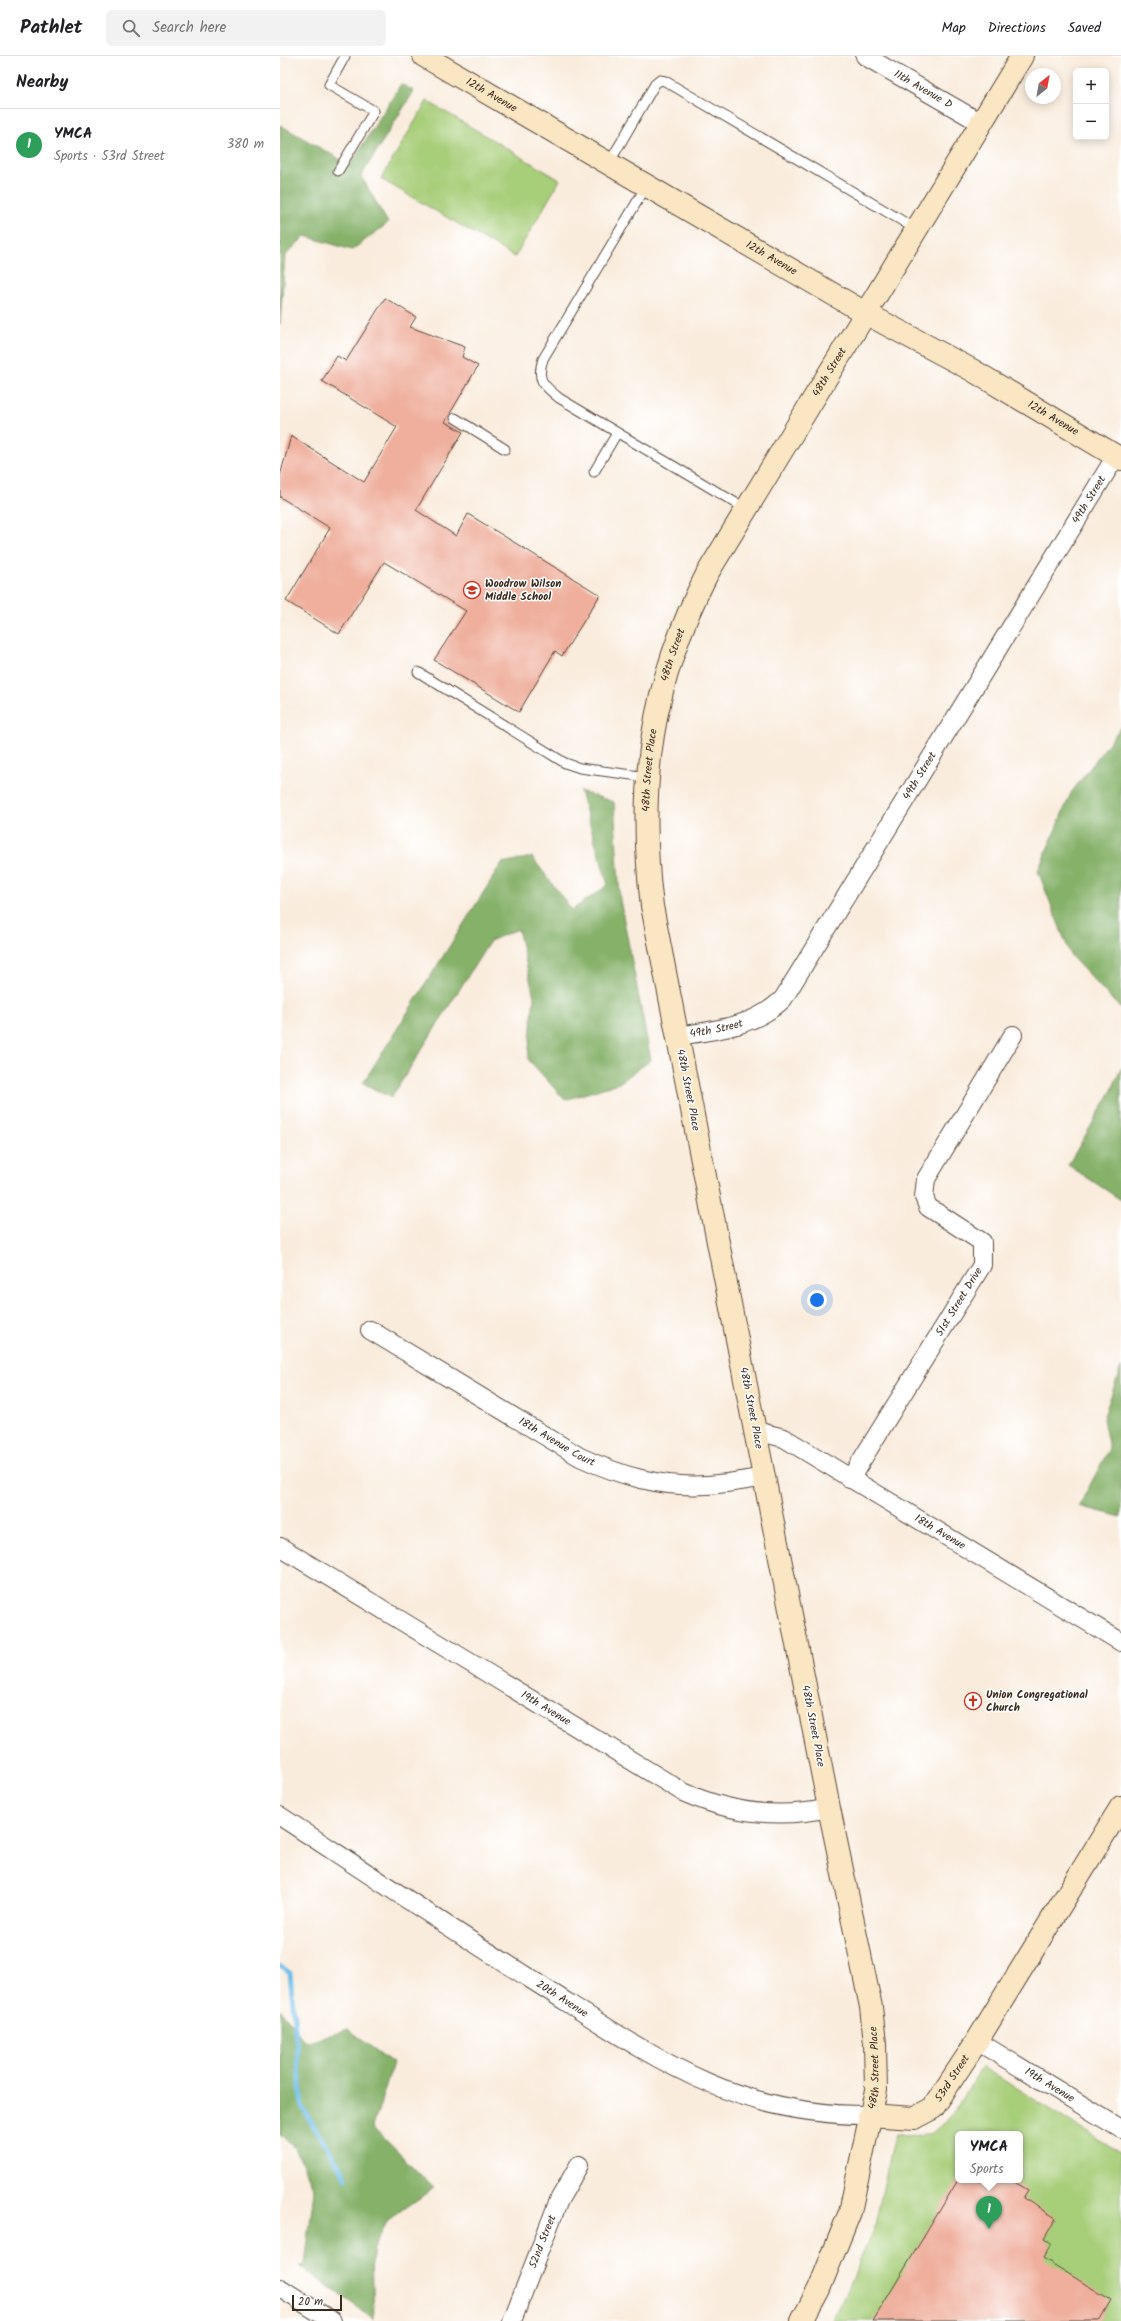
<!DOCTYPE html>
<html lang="en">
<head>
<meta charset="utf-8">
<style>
	:root { --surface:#fff; --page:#f2f2f2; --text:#202124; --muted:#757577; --line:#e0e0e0; --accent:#d93025 }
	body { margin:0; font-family:Kalam,sans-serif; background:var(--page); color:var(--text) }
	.controls { position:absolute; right:12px; top:12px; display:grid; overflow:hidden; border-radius:6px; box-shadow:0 2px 10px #0003 }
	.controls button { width:36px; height:36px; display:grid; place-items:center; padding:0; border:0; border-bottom:1px solid var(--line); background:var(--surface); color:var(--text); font:20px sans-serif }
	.compass { position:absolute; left:745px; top:12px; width:36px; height:36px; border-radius:50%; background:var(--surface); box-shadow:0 2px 10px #0003; rotate:31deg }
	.scale { position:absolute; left:12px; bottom:10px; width:50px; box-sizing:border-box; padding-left:4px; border:2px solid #3b2a1e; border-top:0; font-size:11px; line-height:14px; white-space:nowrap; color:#3b2a1e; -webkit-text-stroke:3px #fff; paint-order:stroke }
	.you { position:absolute; left:537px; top:1244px; width:14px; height:14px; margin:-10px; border:3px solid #fff; border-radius:50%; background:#1a73e8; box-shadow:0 0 0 6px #1a73e833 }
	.badge { display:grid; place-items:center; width:26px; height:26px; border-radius:50%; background:var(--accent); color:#fff; font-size:13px; font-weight:700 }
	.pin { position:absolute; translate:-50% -33px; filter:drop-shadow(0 1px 2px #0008) }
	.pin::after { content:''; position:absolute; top:21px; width:14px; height:12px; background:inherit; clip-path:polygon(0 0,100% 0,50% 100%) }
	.popup { position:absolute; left:675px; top:2075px; width:68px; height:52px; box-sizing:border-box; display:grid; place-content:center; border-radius:6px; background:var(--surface); filter:drop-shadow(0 1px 3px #0005); font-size:13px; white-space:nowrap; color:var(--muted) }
	.popup b { font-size:15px; color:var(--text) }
	.popup::after { content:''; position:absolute; left:50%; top:100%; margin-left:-8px; border:8px solid transparent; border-top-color:var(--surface) }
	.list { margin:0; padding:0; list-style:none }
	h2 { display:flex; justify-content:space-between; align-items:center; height:52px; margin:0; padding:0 16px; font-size:17px }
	h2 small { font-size:13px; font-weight:400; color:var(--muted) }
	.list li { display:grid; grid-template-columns:26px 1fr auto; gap:12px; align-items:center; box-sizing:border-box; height:72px; padding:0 16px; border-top:1px solid var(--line) }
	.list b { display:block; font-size:15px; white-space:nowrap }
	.list p { margin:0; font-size:13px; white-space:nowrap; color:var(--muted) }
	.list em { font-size:13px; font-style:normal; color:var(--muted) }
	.icon { flex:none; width:22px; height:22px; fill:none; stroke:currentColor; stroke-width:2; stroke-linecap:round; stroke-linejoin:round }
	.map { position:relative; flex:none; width:841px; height:2265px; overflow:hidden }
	header { display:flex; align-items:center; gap:24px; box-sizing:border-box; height:56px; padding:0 20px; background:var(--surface); border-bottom:1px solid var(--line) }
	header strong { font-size:19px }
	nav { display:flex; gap:22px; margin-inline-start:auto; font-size:14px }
	.search { width:280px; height:36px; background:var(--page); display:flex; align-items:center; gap:10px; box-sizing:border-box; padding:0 14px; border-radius:6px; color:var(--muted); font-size:15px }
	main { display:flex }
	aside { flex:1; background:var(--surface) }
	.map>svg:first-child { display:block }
	.green { fill:#a7ce79; stroke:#717c4c; fill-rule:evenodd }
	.forest { fill:#85b169; stroke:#606e44 }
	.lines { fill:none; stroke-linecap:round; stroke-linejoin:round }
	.stream { stroke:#6dbde8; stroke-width:5 }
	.building { fill:#efaf9c }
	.lane-casing { stroke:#58473b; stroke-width:11 }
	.street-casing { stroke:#58473b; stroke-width:20 }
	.secondary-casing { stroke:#58473b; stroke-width:24 }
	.lane { stroke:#fff; stroke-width:9 }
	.street { stroke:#fff; stroke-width:18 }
	.secondary { stroke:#fbe6c4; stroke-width:22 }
	.labels { text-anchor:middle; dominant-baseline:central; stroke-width:3; stroke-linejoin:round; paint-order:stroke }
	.street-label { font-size:11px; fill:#3b2a1e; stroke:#fff }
	.poi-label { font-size:11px; font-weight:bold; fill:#3b2a1e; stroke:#fff; text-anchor:start }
</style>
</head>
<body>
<header>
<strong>Pathlet</strong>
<div class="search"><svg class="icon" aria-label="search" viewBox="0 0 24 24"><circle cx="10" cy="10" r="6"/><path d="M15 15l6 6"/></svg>Search here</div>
<nav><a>Map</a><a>Directions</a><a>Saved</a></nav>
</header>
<main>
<aside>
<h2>Nearby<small></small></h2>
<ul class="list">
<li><span class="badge" style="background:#2e9e5b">1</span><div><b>YMCA</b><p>Sports · 53rd Street</p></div><em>380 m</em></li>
</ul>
</aside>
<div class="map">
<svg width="841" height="2265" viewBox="0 0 841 2265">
	<rect width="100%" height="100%" fill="#fff"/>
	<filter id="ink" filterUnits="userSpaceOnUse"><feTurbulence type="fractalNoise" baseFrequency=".025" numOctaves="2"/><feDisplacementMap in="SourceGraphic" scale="8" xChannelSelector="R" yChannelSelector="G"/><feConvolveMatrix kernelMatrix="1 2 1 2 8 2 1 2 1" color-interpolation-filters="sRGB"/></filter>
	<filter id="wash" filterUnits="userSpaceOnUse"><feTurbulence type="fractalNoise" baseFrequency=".012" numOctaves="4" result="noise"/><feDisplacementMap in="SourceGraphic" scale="16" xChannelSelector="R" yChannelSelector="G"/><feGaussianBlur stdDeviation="0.9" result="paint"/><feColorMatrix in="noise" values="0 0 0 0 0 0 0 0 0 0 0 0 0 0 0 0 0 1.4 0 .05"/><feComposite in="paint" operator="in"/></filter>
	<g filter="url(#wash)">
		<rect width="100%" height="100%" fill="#f9ecdd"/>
		<g class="green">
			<path d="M147 45 280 124 235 201 101 123Z"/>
			<path d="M702 2011 841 2097V2265H552L570 2227 595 2168 615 2079 651 2078 670 2061ZM678 2078H740V2124H678Z"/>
		</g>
		<g class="forest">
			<path d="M121 28 134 35 81 120 108 167 72 194 25 180 5 200 0 268V69L70 109Z"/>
			<path d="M841 671V953L791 900 758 815 791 737Z"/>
			<path d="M300 735 334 746 340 844 371 1004 339 1027 285 1044 248 1003 254 941 238 873 210 885 111 1042 83 1027 222 807 252 801 292 854 328 829Z"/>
			<path d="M841 1012V1144L788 1109 832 1034Z"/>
			<path d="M841 1311V1461L799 1450 829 1393 823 1363Z"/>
			<path d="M0 1953 25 1986 67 1973 113 2007 93 2071 154 2132 108 2164 92 2194 94 2263 20 2210 25 2209 34 2134 16 2094 0 2078Z"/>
		</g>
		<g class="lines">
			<path class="stream" d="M0 1910 10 1917 22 2051 66 2122"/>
		</g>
		<g id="blocks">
			<g class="building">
				<path d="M105 242 136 261 130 271 185 291 182 301 198 310 165 366 183 376 136 454 176 480 188 458 320 539 282 600 275 595 239 656 154 604 186 555 104 506 59 578 6 545 50 472 0 441V420L11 380 84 426 117 371 42 325 57 300 66 305Z"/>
				<path d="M678 2124H731L748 2134 743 2142 776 2162 764 2183 771 2188 763 2202 831 2244 819 2265H593Z"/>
			</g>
		</g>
	</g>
	<g filter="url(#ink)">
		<use href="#blocks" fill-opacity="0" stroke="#58473b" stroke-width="1"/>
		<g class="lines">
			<g class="lane-casing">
				<g id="lane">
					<path d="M329 107 375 28 380 24 385 25 636 173"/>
					<path d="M58 115 94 55 49 29 65 0"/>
					<path d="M367 129 263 303C256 324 263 329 279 342L466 453"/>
					<path d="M175 362 225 393"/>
					<path d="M314 416 337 377"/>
					<path d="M138 616 285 707 300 712 367 721"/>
				</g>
			</g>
			<g class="street-casing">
				<g id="street">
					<path id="s1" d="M585 0 701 67"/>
					<path id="s2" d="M398 980C436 974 474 971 503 943L836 400"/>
					<path id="s3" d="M90 1274 300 1401C341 1420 382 1432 427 1429 446 1428 466 1424 485 1421"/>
					<path id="s4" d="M476 1375 504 1382 841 1586"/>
					<path id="s5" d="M570 1423 702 1209V1186L648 1151 644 1141 646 1123 733 979"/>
					<path id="s6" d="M0 1491 403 1736C450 1757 500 1763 549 1752"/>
					<path id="s7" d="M0 1760C84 1815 167 1870 252 1924 365 1995 448 2060 589 2059"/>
					<path id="s8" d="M697 1985 841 2073"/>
					<path d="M0 2232 52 2265"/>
					<path id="s9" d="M232 2265 279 2144 299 2109"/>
				</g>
			</g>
			<g class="secondary-casing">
				<g id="secondary">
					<path id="s10" d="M144 0 587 258 692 314 841 403"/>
					<path id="s11" d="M589 2059 634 2062 653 2052 697 1985 841 1751"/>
					<path id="s12" d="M522 2265 539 2233 570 2156 596 2034 595 1987 591 1951 549 1752 372 850C357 729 371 627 427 518L742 0"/>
				</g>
			</g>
			<use href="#lane" class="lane"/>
			<use href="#street" class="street"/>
			<use href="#secondary" class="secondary"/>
		</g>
	</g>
	<defs>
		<g id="school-ring" transform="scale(0.9)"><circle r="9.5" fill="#fff" stroke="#c8321e" stroke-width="1.5"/><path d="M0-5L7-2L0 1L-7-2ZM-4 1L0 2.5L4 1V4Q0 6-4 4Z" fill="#c8321e"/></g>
		<g id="church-ring" transform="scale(0.9)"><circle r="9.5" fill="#fff" stroke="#c8321e" stroke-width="1.5"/><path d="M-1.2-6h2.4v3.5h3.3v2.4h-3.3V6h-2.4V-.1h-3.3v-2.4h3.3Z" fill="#c8321e"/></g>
	</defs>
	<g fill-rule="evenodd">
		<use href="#school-ring" x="192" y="534"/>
		<use href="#church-ring" x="693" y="1645"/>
	</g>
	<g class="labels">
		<g class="street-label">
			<text stroke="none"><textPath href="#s1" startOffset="67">11th Avenue D</textPath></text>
			<text stroke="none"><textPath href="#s10" startOffset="78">12th Avenue</textPath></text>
			<text stroke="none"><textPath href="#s10" startOffset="402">12th Avenue</textPath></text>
			<text stroke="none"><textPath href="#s12" startOffset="2028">48th Street</textPath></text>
			<text stroke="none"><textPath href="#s10" startOffset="726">12th Avenue</textPath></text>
			<text stroke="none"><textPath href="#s2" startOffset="699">49th Street</textPath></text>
			<text stroke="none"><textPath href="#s12" startOffset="1704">48th Street</textPath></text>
			<text stroke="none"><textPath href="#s12" startOffset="1586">48th Street Place</textPath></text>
			<text stroke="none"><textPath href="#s2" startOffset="375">49th Street</textPath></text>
			<text stroke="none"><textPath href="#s2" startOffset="39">49th Street</textPath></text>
			<text transform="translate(408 1034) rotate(79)">48th Street Place</text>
			<text stroke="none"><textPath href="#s5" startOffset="208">51st Street Drive</textPath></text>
			<text transform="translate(471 1352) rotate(79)">48th Street Place</text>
			<text stroke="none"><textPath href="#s3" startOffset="218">18th Avenue Court</textPath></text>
			<text stroke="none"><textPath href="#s4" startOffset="211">18th Avenue</textPath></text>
			<text stroke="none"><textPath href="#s6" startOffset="311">19th Avenue</textPath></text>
			<text transform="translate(533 1670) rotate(79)">48th Street Place</text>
			<text stroke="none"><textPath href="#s7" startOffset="336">20th Avenue</textPath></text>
			<text stroke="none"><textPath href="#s12" startOffset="266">48th Street Place</textPath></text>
			<text stroke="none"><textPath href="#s11" startOffset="102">53rd Street</textPath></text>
			<text stroke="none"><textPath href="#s8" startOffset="85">19th Avenue</textPath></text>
			<text stroke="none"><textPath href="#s9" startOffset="85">52nd Street</textPath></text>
		</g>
		<g class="poi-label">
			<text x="205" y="528">Woodrow Wilson<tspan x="205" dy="13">Middle School</tspan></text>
			<text x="706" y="1639">Union Congregational<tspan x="706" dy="13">Church</tspan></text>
		</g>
	</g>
</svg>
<div class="controls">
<button>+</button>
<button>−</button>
</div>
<svg class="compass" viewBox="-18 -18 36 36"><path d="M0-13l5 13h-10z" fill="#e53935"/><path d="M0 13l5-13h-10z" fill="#757577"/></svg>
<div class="scale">20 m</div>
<div class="you"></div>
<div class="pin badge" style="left:709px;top:2173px;background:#2e9e5b">1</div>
<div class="popup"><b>YMCA</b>Sports</div>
</div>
</main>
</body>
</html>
